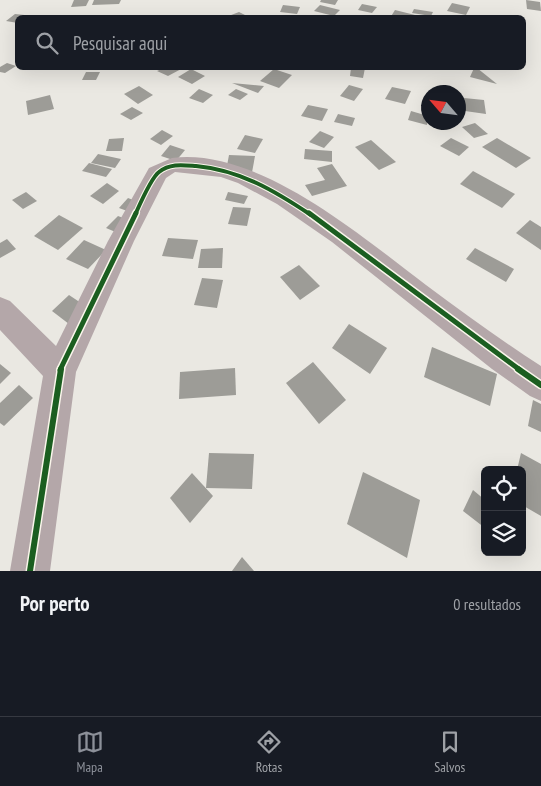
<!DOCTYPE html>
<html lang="pt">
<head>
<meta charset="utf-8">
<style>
	:root { --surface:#171b24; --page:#20242c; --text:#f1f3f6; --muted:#9ea1a6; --line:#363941; --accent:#8c9099 }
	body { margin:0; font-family:"PT Sans Narrow",sans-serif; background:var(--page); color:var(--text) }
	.controls { position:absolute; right:15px; bottom:15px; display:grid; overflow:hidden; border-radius:8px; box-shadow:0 5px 20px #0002 }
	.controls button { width:45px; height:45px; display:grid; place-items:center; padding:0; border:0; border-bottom:1px solid var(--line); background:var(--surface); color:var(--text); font:25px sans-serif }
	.compass { position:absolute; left:421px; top:85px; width:45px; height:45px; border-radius:50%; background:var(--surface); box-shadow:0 5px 20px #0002; rotate:298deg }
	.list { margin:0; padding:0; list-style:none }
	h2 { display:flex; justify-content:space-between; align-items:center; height:65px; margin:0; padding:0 20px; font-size:21px }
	h2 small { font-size:16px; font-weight:400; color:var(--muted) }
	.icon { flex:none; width:28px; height:28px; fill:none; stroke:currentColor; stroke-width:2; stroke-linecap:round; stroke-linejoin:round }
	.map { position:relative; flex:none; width:541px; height:571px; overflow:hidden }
	.search { position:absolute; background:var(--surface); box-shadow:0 5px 20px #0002; left:15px; right:15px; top:15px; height:55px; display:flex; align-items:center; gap:12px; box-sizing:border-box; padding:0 18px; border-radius:8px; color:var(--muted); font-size:19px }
	.sheet { height:145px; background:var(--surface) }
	nav { display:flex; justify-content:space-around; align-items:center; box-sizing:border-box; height:70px; border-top:1px solid var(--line); background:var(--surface); font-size:14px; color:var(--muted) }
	nav a { display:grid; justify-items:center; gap:2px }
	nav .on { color:var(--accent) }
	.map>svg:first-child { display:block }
	.building { fill:#9d9c97 }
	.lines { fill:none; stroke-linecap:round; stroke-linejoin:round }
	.minor { fill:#b4a7a9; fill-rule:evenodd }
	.cycleway-far2-casing { stroke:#faf6eb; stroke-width:6 }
	.cycleway-far1-casing { stroke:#faf6eb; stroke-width:8 }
	.cycleway-casing { stroke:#faf6eb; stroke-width:9 }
	.cycleway-far2 { stroke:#1b5e20; stroke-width:4 }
	.cycleway-far1 { stroke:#1b5e20; stroke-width:5 }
	.cycleway { stroke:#1b5e20; stroke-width:6 }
</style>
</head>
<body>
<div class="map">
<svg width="541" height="571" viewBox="0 0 541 571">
	<rect width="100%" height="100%" fill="#eae8e2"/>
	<g class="building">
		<path d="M74 0H89L86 6 71 7Z"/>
		<path d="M94 0H121L119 4 92 5Z"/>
		<path d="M321 0H338L335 5 320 2Z"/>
		<path d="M526 0 540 2 541 11 527 9Z"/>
		<path d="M452 3 470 7 466 15 447 11Z"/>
		<path d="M362 4 377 7 372 13 358 10Z"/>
		<path d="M283 5 300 7 297 14 280 12Z"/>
		<path d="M320 5 340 10 334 16 314 11Z"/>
		<path d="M414 9 433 12 431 16 412 13Z"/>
		<path d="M395 10 415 15 413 18H390Z"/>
		<path d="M239 12 249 17H226Z"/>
		<path d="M15 14 34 16V18H18V23L6 21Z"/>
		<path d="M7 63 16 66 5 73 0 72V67Z"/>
		<path d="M164 68H183L168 76 157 71Z"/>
		<path d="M351 68H365L363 78 350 76Z"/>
		<path d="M474 68H477L497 84 470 77Z"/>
		<path d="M191 69 205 76 192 84 178 77Z"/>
		<path d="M274 69 292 75 279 88 260 81Z"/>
		<path d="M86 72H100L96 80H82Z"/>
		<path d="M232 83 264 86 258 93Z"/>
		<path d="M349 85 363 89 354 101 340 96Z"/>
		<path d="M139 86 153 95 138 104 124 94Z"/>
		<path d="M392 87 411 91 405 104 385 99Z"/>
		<path d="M199 89 213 95 203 103 189 98Z"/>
		<path d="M236 89 248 94 240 100 228 95Z"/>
		<path d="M50 95 54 109 28 115 26 101Z"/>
		<path d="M464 98 484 100 486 114 465 111Z"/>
		<path d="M308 105 328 109 322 121 301 116Z"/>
		<path d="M132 107 143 113 131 120 120 114Z"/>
		<path d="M411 111 428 116 427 125 408 120Z"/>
		<path d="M338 114 355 118 352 126 334 122Z"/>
		<path d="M475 123 488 134 474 138 462 127Z"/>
		<path d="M162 130 173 136 161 145 150 139Z"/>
		<path d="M320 131 334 137 324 148 309 142Z"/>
		<path d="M245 135 263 139 255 153 237 149Z"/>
		<path d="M124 138 122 151H106L109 139Z"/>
		<path d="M451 138 469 147 459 156 440 146Z"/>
		<path d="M497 138 531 158 516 168 482 147Z"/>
		<path d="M371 140 396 162 379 170 355 147Z"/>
		<path d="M170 145 185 150 176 161 161 156Z"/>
		<path d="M305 149 332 151V162L304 159Z"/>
		<path d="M98 154 121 159 115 168 91 163Z"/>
		<path d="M229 155 255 156 251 178 225 176Z"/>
		<path d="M89 163 112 169 106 177 82 171Z"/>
		<path d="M332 164 347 186 312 196 305 185 325 180 317 168Z"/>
		<path d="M473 171 515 194 502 208 460 184Z"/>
		<path d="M107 183 119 191 103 204 90 196Z"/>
		<path d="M26 192 37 201 23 209 12 200Z"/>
		<path d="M228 192 248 196 244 204 225 200Z"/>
		<path d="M128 198 146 205 138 215 119 208Z"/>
		<path d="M233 207 251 208 247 226 228 224Z"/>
		<path d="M59 215 83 228 58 250 34 236Z"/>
		<path d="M118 216 136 223 125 236 106 228Z"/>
		<path d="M530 220 541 227V250L516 233Z"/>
		<path d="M168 238 198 240 193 259 162 256Z"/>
		<path d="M7 239 16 249 0 258V243Z"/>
		<path d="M84 240 106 250 88 269 66 259Z"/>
		<path d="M223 248 222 268H198L201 249Z"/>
		<path d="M475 248 514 269 506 282 466 259Z"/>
		<path d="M299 265 320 286 300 300 280 277Z"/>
		<path d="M202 278 223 280 217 308 194 305Z"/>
		<path d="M69 295 87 307 69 324 52 311Z"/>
		<path d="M349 324 387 348 370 374 332 348Z"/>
		<path d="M432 347 497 374 490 406 424 377Z"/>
		<path d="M313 362 346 400 319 424 286 383Z"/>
		<path d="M0 364 11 373 0 384Z"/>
		<path d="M235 368 236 395 179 399 180 372Z"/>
		<path d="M19 385 33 398 4 426 0 423V403Z"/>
		<path d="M533 400 541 404V432L528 426Z"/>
		<path d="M209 453 254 454 252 489 206 488Z"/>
		<path d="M521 453 541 464V516L522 505V470H517Z"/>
		<path d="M363 472 420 500 407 558 347 524Z"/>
		<path d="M192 473 213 496 190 523 170 498Z"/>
		<path d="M473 490 485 500V528L463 511Z"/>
		<path d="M242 557 254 571H232Z"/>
	</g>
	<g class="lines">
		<path class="minor" d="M172 158C258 147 361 236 426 285 464 313 502 341 541 366V401L530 396 492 369 332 242 277 204 238 183 221 177 175 172 166 178 134 241 76 372 50 571H10L43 376 0 330V297L10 301 56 346 108 241 149 168Z"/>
		<g class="cycleway-far2-casing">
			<path id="cycleway-far2" d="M135 215C140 204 151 178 159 172 170 163 183 165 196 166 240 170 275 191 311 215"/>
		</g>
		<g class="cycleway-far1-casing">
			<g id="cycleway-far1">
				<path d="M309 213 520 370"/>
				<path d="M60 370 136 213"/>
			</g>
		</g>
		<g class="cycleway-casing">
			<g id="cycleway">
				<path d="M518 369 541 385"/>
				<path d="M30 571 61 369"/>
			</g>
		</g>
		<use href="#cycleway-far2" class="cycleway-far2"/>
		<use href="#cycleway-far1" class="cycleway-far1"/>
		<use href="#cycleway" class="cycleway"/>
	</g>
</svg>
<div class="controls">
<button><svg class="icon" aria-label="locate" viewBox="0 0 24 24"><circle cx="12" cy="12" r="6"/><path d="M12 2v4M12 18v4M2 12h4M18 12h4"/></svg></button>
<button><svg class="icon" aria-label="layers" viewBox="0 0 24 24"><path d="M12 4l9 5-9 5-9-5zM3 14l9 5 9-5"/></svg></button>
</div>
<svg class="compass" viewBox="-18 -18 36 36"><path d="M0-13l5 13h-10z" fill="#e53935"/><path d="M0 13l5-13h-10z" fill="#9ea1a6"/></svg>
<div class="search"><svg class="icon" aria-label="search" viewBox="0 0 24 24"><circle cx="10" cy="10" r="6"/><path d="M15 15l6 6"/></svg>Pesquisar aqui</div>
</div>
<section class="sheet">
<h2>Por perto<small>0 resultados</small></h2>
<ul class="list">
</ul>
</section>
<nav>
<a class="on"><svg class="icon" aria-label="map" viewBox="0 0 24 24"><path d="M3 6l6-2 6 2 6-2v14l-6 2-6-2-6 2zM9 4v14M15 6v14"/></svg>Mapa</a>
<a><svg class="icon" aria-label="directions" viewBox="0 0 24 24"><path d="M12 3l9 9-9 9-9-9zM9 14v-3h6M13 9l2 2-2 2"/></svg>Rotas</a>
<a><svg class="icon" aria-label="saved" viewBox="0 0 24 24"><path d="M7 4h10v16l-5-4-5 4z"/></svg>Salvos</a>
</nav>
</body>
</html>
